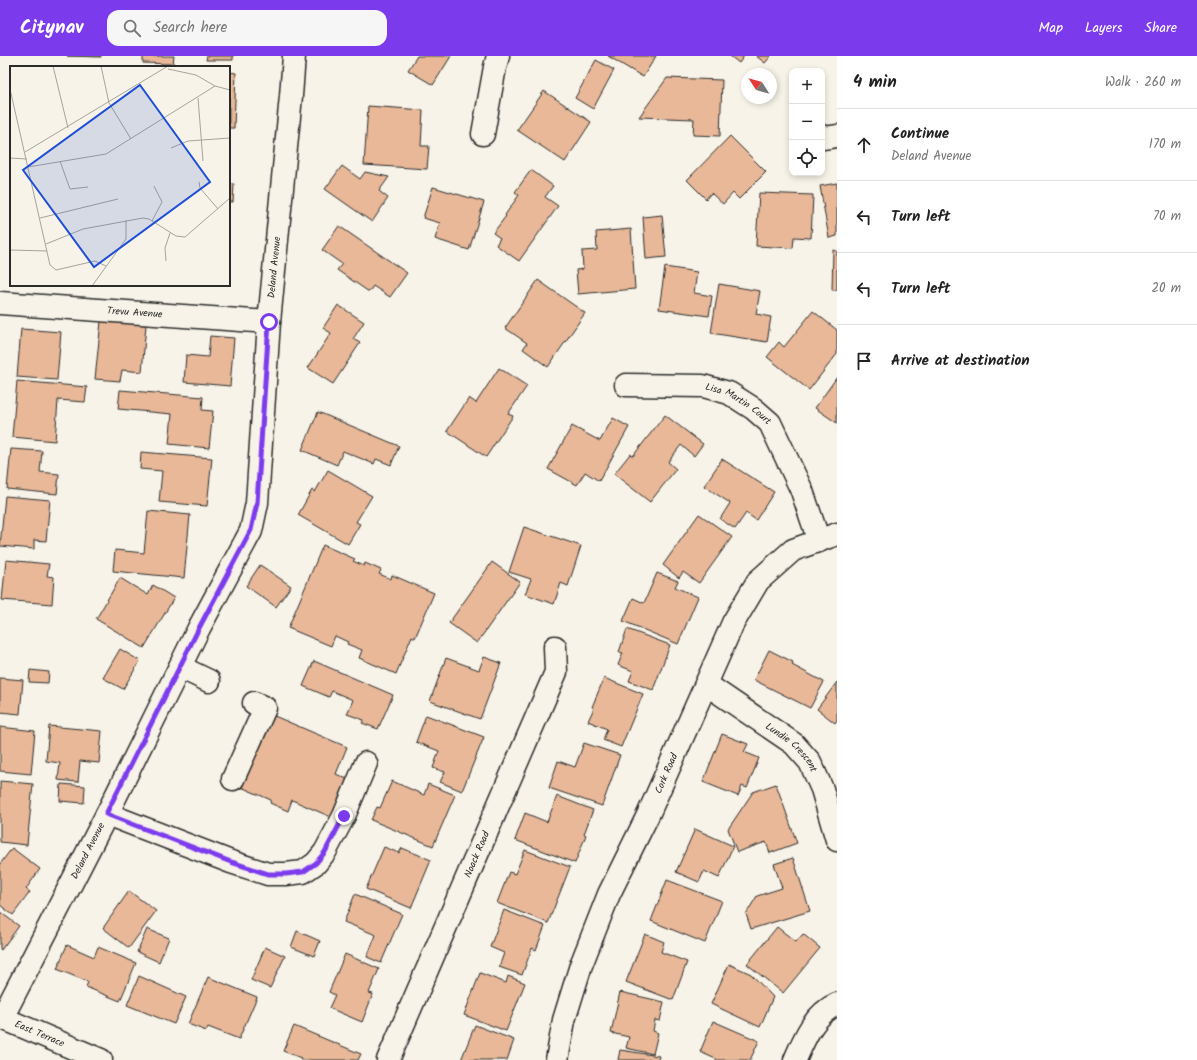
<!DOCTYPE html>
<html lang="en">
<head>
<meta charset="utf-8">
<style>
	:root { --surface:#fff; --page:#f6f6f6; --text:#222; --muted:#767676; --line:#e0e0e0; --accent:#7c3aed }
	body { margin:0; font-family:Kalam,sans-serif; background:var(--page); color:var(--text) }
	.controls { position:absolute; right:12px; top:12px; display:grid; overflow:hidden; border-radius:8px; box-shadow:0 2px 6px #0003 }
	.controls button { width:36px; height:36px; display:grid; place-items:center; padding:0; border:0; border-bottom:1px solid var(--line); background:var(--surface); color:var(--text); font:20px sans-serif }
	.compass { position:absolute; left:741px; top:12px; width:36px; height:36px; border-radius:50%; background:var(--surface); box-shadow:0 2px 6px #0003; rotate:306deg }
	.stop { position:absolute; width:12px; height:12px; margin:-9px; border:3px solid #7c3aed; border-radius:50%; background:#fff }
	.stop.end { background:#7c3aed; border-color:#fff; box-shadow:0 1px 4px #0008 }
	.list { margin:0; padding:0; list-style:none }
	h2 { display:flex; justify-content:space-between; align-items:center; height:52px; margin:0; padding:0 16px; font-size:17px }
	h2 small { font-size:13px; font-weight:400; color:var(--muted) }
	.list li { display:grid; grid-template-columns:26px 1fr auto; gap:12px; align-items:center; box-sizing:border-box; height:72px; padding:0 16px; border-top:1px solid var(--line) }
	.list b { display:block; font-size:15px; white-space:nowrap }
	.list p { margin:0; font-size:13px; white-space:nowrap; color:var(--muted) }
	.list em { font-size:13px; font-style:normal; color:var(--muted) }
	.icon { flex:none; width:22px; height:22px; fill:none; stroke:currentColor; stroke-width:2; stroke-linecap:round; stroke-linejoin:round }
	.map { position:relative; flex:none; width:837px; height:1004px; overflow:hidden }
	header { display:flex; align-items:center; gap:24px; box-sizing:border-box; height:56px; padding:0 20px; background:var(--accent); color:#fff }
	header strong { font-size:19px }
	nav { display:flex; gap:22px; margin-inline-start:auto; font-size:14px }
	.search { width:280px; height:36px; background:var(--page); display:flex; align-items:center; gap:10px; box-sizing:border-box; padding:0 14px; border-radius:12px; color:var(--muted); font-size:15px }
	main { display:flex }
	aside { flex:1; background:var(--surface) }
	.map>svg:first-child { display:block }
	.building { fill:#e8b898; stroke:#2b2b2b }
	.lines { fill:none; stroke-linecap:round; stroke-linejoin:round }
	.minor-casing { stroke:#2b2b2b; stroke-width:25 }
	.minor { stroke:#f7f3e8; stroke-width:22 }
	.route { stroke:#7c3aed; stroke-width:5 }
	.labels { text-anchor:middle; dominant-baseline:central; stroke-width:3; stroke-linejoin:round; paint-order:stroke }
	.street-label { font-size:10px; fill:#2b2b2b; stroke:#f7f3e8 }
	.inset-road { fill:none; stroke:#a5a39c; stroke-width:1 }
	.view { fill:#1d4ed8; fill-opacity:0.15; stroke:#1d4ed8; stroke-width:2 }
	.inset-edge { fill:none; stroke:#2b2b2b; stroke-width:2 }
</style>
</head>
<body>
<header>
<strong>Citynav</strong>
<div class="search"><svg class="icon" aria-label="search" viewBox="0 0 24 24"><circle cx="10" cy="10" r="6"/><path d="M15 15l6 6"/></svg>Search here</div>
<nav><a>Map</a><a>Layers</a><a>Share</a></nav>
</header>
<main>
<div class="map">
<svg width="837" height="1004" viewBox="0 0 837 1004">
	<rect width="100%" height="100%" fill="#f7f3e8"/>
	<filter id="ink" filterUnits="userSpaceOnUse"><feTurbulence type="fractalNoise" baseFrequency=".025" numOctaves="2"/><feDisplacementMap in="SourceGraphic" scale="8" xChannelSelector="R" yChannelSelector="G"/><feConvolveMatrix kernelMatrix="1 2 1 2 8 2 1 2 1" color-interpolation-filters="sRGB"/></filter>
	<g filter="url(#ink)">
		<g class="building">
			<path d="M67 0H101V1Z"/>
			<path d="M143 0H174L173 8 143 7Z"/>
			<path d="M207 0H233V4H206Z"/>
			<path d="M417 0H451L433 29 408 14Z"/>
			<path d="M608 0H656L643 21Z"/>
			<path d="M730 0H744L739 7Z"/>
			<path d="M756 0H771L765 7Z"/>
			<path d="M596 4 614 14 593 53 575 42Z"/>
			<path d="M229 16 236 17 234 72H229Z"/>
			<path d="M667 22 722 24 720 80 693 79 694 63 639 61Z"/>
			<path d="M544 35 591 66 565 106 517 74Z"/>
			<path d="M368 50 423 54 421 90H429L427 113 364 109Z"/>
			<path d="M730 80 766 116 739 143 733 137 723 148 711 137 706 143 687 124Z"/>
			<path d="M342 110 360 123 365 116 389 121 379 135 388 142 372 166 325 133Z"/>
			<path d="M531 114 553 130 545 141 558 150 519 205 496 189 500 182 493 177 506 160 505 159 519 139 515 136Z"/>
			<path d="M837 127V180L829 182 820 130Z"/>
			<path d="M229 128H234L233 146H229Z"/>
			<path d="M433 131 484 146 469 194 435 183 440 167 423 162Z"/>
			<path d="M759 137 813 139 811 182 794 181 793 192 756 190Z"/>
			<path d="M662 159 666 201 646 203 643 161Z"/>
			<path d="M339 170 407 217 390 241 373 230 369 236 337 214 342 208 322 194Z"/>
			<path d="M631 173 635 233 578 238 576 214 583 213 582 195 597 194 596 176Z"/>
			<path d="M833 194 837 195V234H832Z"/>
			<path d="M665 211 697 216 694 237 712 240 709 260 659 253Z"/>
			<path d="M538 224 585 257 548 311 523 293 527 287 505 272Z"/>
			<path d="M719 228 760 235 756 258 771 261 767 286 711 277Z"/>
			<path d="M338 249 364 266 353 283 360 287 333 328 308 312 331 277 323 272Z"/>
			<path d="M813 255 837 274V298L809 334 767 301 779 286 784 291Z"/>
			<path d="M101 265 146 269 142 316 122 314 120 325 95 323Z"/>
			<path d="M21 273 61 276 57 324 17 321Z"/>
			<path d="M210 280 234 282 230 330 184 326 186 299 208 301Z"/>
			<path d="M499 312 527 330 508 358 513 360 486 401 447 375 469 342 476 347Z"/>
			<path d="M837 321V367L815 352Z"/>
			<path d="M17 325 87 331 85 346 58 344 55 385 12 381Z"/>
			<path d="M120 334 203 341 202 354 213 355 209 392 169 388 172 358 118 353Z"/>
			<path d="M318 356 399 390 391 409 376 403 374 408 343 395 337 409 302 394Z"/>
			<path d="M665 359 703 388 694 400 681 389 668 406 676 413 650 446 614 418 630 398 633 400Z"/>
			<path d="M613 362 629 371 599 425 585 416 577 429 548 413 572 370 600 385Z"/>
			<path d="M11 393 42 395 40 416 59 418 57 438 7 433Z"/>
			<path d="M141 396 212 402 207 450 159 446 162 415 140 413Z"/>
			<path d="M722 403 774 436 756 464 746 457 735 473 720 463 730 447 704 430Z"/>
			<path d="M328 414 372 440 356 466 360 468 348 488 298 459 312 434 315 436Z"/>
			<path d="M5 440 50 444 46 485 34 484V493L0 490Z"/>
			<path d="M148 455 190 459 184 522 113 515 115 494 144 497Z"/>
			<path d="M699 458 732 481 699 527 683 516 679 522 663 509Z"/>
			<path d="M524 471 581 490 568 530 561 527 554 548 525 538 531 523 509 516Z"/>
			<path d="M323 489 355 503 353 505 364 510 365 507 381 514 379 518 391 523 392 519 434 537 415 582 412 580 396 618 359 602 362 594 347 588 348 586 335 580 331 590 288 572Z"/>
			<path d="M6 504 49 508 47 520 54 521 52 548 2 544Z"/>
			<path d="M492 506 520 526 477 587 449 567Z"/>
			<path d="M260 509 291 530 276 551 246 530Z"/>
			<path d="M657 517 678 525 675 531 698 541 678 588 623 565 633 542 644 547Z"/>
			<path d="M120 522 148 539 153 529 174 542 144 592 96 563Z"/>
			<path d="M627 573 670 589 653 634 629 625 633 615 618 609 623 597 619 596Z"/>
			<path d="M120 593 140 605 123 633 103 622Z"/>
			<path d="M769 594 793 606 792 609 824 626 810 652 754 624Z"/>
			<path d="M484 601 501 607 480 663 430 645 446 602 479 614Z"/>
			<path d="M314 605 393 639 378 673 362 667 364 664 347 658 353 644 332 635 329 641 303 630Z"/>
			<path d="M30 614 49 616 48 627 29 626Z"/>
			<path d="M0 622 23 624 20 658 0 656Z"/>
			<path d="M604 622 643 638 621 691 603 684 607 673 588 665 594 652 592 651Z"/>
			<path d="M837 626V664L835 667 817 653Z"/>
			<path d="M272 659 347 691 336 718 347 723 331 761 292 744 288 755 270 747 271 744 241 731Z"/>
			<path d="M426 659 484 681 462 735 440 726 445 716 433 712 439 695 416 686Z"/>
			<path d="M49 670 102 675 99 707 80 705 78 726 58 724 60 707 46 705Z"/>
			<path d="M0 671 35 675 31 718 0 715Z"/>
			<path d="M722 678 748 688 744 696 759 702 747 732 742 730 738 740 703 726Z"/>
			<path d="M584 687 620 699 602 750 549 732 558 705 575 711Z"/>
			<path d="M0 725 33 728 27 789 0 786Z"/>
			<path d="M392 725 424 739 428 728 455 739 433 790 371 764 377 751 380 752Z"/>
			<path d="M61 728 85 730 84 747 60 745Z"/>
			<path d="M776 728 797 787 770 797 766 786 737 796 728 773 753 736Z"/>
			<path d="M557 740 593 754 584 778 586 779 575 807 515 784 525 757 547 766Z"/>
			<path d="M695 773 733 790 719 822 704 815 699 826 676 816Z"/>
			<path d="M384 791 399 797 402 792 431 804 411 852 366 833Z"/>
			<path d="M12 792 40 813 26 833 30 836 13 859 0 849V808Z"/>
			<path d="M525 794 570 811 548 867 497 847 509 816 515 818Z"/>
			<path d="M793 802 810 855 751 873 746 858 757 840 782 832 774 808Z"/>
			<path d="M667 824 722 845 705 887 651 865Z"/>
			<path d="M129 835 156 855 129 892 103 872Z"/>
			<path d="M355 838 402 858 381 907 367 901 376 879 344 866Z"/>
			<path d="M504 854 545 870 536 894 532 892 522 919 499 911 504 897 490 891Z"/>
			<path d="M0 856 19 870 1 894 0 893Z"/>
			<path d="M777 871 796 886 803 878 820 892 783 937 747 908Z"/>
			<path d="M147 873 169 882 159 906 137 896Z"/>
			<path d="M297 875 320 885 314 900 291 891Z"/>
			<path d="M645 878 664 886 661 896 687 906 673 944 626 926Z"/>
			<path d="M67 889 94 901 98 891 136 907 120 945 86 931 88 926 57 913Z"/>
			<path d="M265 891 285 900 270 932 251 924Z"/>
			<path d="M345 898 379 913 369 937 373 938 362 966 329 952 335 939 329 936Z"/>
			<path d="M729 908 751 918 773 941 760 971 711 948Z"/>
			<path d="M480 917 506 927 508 920 525 927 506 975 464 959Z"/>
			<path d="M139 920 186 941 174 968 127 949Z"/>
			<path d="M208 921 257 941 239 983 208 971 206 975 188 968Z"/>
			<path d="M620 936 664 946 660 965 655 964 653 975 658 977 653 998 626 992 629 981 611 977Z"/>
			<path d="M713 965 759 985 750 1004H718L700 996Z"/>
			<path d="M475 969 514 984 507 1004H461Z"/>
			<path d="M294 970 361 998 358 1004H300L301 1002 283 995Z"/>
			<path d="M620 994 659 1000 658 1004H618Z"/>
		</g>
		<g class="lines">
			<g class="minor-casing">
				<g id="minor">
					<path d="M483 78 495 11 498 0"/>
					<path d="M822 80 824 82 837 80"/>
					<path id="s1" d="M0 247 269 266"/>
					<path id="s2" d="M626 329 703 330 729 337 754 353 770 367 802 435 819 485"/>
					<path d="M180 611 209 625"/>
					<path id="s3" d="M706 628 794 688 810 706 822 733 837 784"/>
					<path d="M233 723 265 652 254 647"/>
					<path d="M107 758 231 806 268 818H286L303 816 316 807 325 796 344 760 366 707"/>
					<path id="s4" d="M0 961 101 1004"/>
					<path id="s5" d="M2 962 107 758 199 572 251 475 257 447 269 266 291 40 294 0"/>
					<path id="s6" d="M388 1004 556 616 555 591"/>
					<path id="s7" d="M557 1004 564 964 581 909 609 838 648 759 733 567 758 525 793 494 837 478"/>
					<path d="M795 1004C804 983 814 958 837 948"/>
				</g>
			</g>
			<use href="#minor" class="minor"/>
		</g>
	</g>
	<g class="lines" filter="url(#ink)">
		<path class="route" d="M269 266 257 447 251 474 199 572 106 758 231 806 268 818H286L303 816 316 807 325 796 344 760"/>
	</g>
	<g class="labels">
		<g class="street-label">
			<text stroke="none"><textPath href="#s5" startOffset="812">Deland Avenue</textPath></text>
			<text stroke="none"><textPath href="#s1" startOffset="135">Trevu Avenue</textPath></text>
			<text stroke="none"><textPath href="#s2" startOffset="117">Lisa Martin Court</textPath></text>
			<text stroke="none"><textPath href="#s3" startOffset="107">Lundie Crescent</textPath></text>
			<text stroke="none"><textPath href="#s7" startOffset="308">Cork Road</textPath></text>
			<text stroke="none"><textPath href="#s5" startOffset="188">Deland Avenue</textPath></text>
			<text stroke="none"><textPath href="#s6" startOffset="224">Noack Road</textPath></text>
			<text stroke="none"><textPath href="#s4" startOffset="43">East Terrace</textPath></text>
		</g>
	</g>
	<g transform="translate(10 10)">
		<rect width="220" height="220" fill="#f7f3e8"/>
		<path class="inset-road" d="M43 0 58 62M91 0 99 37 121 73M158 3 186 9 205 20 220 24M0 23 40 199 46 204 85 195 96 200M188 32 193 95M161 82 178 75 220 72M15 86 158 0M0 92 17 93M50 95 60 123 78 121M18 101 96 88 205 20M189 116 190 122 208 143M30 152 108 133M142 155 152 136 144 120M36 178 73 163 133 152 139 153 166 170 175 171 220 132M0 184 37 185M156 195 155 182 160 167M82 220 116 173V154"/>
		<path class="view" d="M130 19 200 116 84 201 13 104Z"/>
		<rect width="220" height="220" class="inset-edge"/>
	</g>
</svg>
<div class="controls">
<button>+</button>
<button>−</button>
<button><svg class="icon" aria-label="locate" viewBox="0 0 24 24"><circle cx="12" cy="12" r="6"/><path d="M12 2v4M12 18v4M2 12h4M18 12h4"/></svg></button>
</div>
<svg class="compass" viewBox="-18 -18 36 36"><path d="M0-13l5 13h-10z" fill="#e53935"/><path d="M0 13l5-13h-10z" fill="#767676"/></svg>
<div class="stop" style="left:269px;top:266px"></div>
<div class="stop end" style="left:344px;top:760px"></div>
</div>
<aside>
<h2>4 min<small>Walk · 260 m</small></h2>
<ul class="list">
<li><svg class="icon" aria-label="ahead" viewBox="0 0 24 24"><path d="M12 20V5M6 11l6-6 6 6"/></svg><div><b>Continue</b><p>Deland Avenue</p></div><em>170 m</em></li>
<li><svg class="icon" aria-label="left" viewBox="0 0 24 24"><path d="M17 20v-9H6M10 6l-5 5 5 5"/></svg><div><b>Turn left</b></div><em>70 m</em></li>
<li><svg class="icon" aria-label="left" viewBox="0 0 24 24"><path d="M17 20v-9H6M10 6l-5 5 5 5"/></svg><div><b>Turn left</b></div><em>20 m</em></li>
<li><svg class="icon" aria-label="arrive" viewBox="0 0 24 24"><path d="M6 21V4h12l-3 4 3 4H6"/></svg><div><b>Arrive at destination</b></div></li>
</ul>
</aside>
</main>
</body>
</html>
